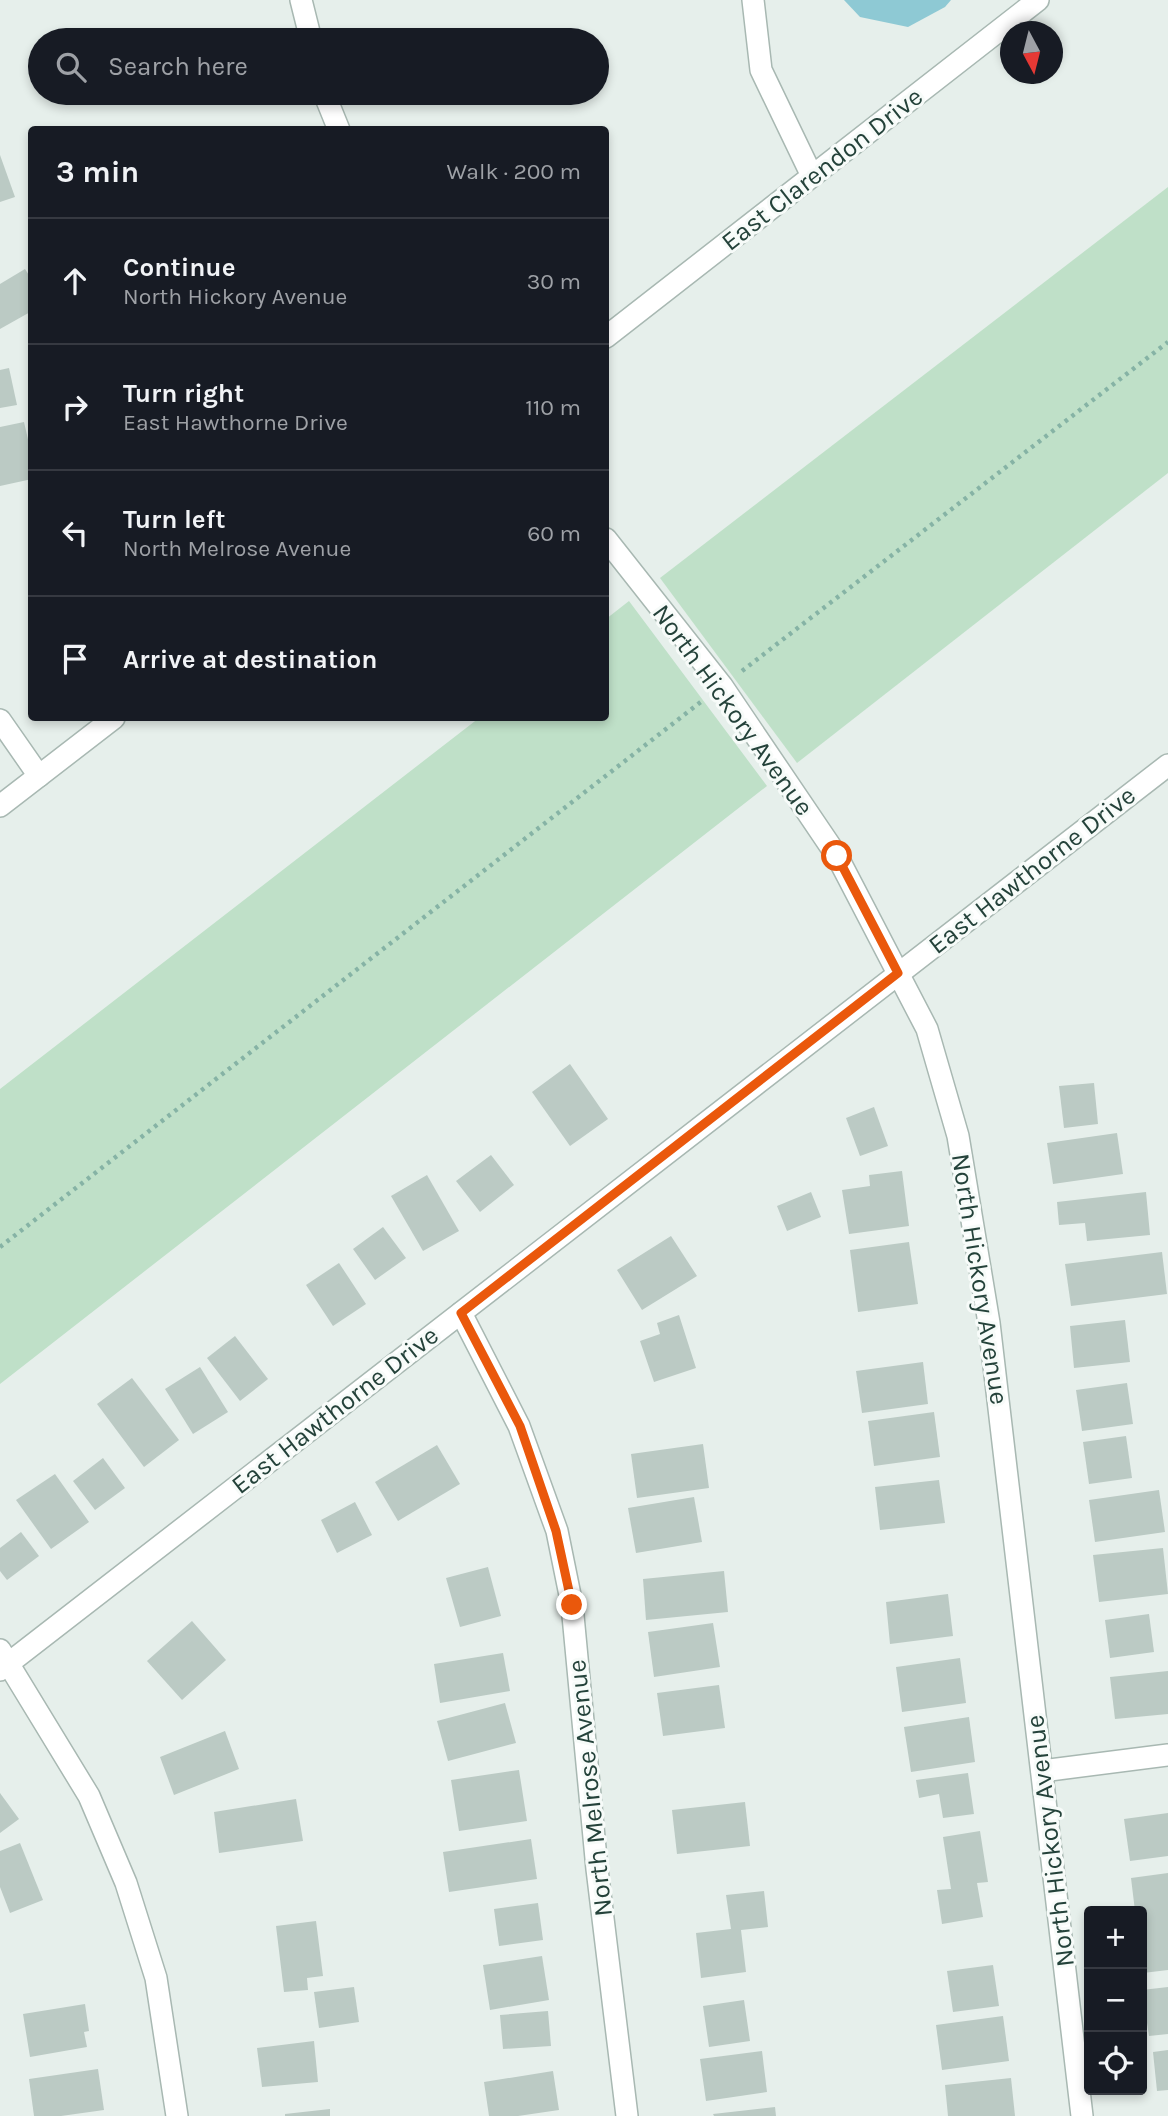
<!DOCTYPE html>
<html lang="en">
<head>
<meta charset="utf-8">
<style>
	:root { --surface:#171b24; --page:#20242c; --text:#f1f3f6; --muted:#9ea1a6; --line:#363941 }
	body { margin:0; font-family:Karla,sans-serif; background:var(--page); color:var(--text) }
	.controls { position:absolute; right:21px; bottom:21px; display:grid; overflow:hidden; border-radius:7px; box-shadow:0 4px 10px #0003 }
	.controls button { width:63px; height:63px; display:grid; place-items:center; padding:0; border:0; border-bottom:2px solid var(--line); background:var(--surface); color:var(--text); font:35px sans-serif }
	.compass { position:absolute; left:1000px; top:21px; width:63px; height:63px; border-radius:50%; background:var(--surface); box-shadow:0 4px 10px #0003; rotate:173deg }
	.stop { position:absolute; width:21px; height:21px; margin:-16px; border:5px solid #ea580c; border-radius:50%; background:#fff }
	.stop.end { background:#ea580c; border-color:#fff; box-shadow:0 2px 7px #0008 }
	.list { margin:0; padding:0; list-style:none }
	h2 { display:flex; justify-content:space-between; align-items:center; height:91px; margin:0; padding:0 28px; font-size:30px }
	h2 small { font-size:23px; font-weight:400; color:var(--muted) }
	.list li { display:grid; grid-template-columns:46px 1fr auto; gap:21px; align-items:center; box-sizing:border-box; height:126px; padding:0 28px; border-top:2px solid var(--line) }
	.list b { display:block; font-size:26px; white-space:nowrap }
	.list p { margin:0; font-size:23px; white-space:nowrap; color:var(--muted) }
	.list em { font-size:23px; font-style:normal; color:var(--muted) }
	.icon { flex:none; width:38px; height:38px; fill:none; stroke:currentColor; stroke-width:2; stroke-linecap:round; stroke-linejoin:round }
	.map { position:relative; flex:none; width:1168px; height:2116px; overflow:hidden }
	.search { position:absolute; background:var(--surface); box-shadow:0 4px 10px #0003; left:28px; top:28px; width:581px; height:77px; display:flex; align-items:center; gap:18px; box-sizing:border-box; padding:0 24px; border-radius:38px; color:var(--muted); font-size:26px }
	.panel { position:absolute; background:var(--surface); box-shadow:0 4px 10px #0003; left:28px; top:126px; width:581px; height:595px; border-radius:7px }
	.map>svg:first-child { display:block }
	.green { fill:#bfe0c8 }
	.water { fill:#8ec9d4 }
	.building { fill:#bbcac4 }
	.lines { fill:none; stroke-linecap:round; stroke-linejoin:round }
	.minor-casing { stroke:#a8b8b2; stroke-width:24 }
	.path { stroke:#86b3a5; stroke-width:4.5; stroke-dasharray:3.5 5; stroke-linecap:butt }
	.minor { stroke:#fff; stroke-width:21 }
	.route { stroke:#ea580c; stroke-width:9 }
	.labels { text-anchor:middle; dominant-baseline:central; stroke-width:6; stroke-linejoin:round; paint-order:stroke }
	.street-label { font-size:26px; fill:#24423a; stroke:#f7fbf9 }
</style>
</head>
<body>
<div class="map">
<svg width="1168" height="2116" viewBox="0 0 1168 2116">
	<rect width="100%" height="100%" fill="#e6efeb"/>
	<g class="green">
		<path d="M1168 187V473L797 763 660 578Z"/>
		<path d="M629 601 767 786 0 1384V1089L479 718H606V619Z"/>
	</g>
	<path class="water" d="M844 0H951L945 7 908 27 860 17Z"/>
	<g class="building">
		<path d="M0 155 15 197 0 202Z"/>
		<path d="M25 269 32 280V311L0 329V284Z"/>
		<path d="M9 368 17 405 0 408V370Z"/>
		<path d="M24 422 32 457V479L0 486V427Z"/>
		<path d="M570 1064 608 1119 570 1146 532 1092Z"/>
		<path d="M1094 1083 1098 1124 1064 1128 1059 1086Z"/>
		<path d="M874 1107 888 1146 860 1156 846 1118Z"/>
		<path d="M1117 1133 1123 1174 1053 1184 1047 1143Z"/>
		<path d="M491 1155 514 1185 480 1212 456 1181Z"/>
		<path d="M902 1171 909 1226 849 1234 842 1190 870 1186 869 1175Z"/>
		<path d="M427 1175 459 1231 423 1251 391 1196Z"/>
		<path d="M811 1192 821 1217 787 1231 777 1206Z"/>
		<path d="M1146 1192 1150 1235 1087 1241 1085 1223 1059 1225 1057 1202Z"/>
		<path d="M383 1227 406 1258 375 1280 353 1249Z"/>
		<path d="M671 1236 697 1276 642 1310 617 1270Z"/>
		<path d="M909 1242 918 1304 858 1312 850 1250Z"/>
		<path d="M1162 1252 1167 1294 1071 1306 1065 1264Z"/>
		<path d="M339 1263 366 1304 333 1326 306 1285Z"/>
		<path d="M679 1315 696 1368 654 1382 640 1341 660 1334 657 1323Z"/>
		<path d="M1125 1320 1130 1362 1074 1368 1070 1326Z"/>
		<path d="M235 1336 268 1379 240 1401 207 1358Z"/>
		<path d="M923 1362 928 1404 862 1413 856 1371Z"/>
		<path d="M200 1367 228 1412 193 1434 165 1389Z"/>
		<path d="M132 1378 179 1440 144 1467 97 1404Z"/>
		<path d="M1127 1383 1133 1424 1082 1431 1076 1390Z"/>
		<path d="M934 1412 940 1457 874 1466 868 1421Z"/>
		<path d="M1126 1436 1132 1478 1089 1484 1083 1442Z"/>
		<path d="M703 1444 709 1488 637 1498 631 1454Z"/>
		<path d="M437 1445 460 1484 398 1521 375 1482Z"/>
		<path d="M103 1458 125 1488 95 1510 73 1481Z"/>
		<path d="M55 1474 89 1522 51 1549 16 1500Z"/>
		<path d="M939 1480 945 1523 880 1530 875 1487Z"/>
		<path d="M1159 1490 1165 1532 1095 1542 1089 1500Z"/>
		<path d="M694 1497 702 1542 636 1553 628 1508Z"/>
		<path d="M355 1502 372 1535 337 1553 321 1520Z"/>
		<path d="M21 1532 39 1556 7 1580 0 1571V1548Z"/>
		<path d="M1163 1548 1168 1594 1099 1602 1093 1555Z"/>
		<path d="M488 1567 501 1616 460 1627 446 1578Z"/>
		<path d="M724 1571 728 1612 646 1620 643 1579Z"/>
		<path d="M948 1594 953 1636 890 1644 886 1602Z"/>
		<path d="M1149 1614 1154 1652 1110 1658 1105 1620Z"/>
		<path d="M192 1621 226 1660 182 1700 147 1661Z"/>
		<path d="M713 1623 720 1667 654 1677 648 1632Z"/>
		<path d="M503 1653 510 1691 440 1703 434 1664Z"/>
		<path d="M960 1658 966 1703 902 1712 896 1667Z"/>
		<path d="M1168 1671V1714L1115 1719 1110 1677Z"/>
		<path d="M719 1685 725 1728 663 1736 657 1693Z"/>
		<path d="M505 1703 516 1743 448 1761 437 1721Z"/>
		<path d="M969 1717 975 1762 911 1772 904 1727Z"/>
		<path d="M225 1731 239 1769 174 1795 160 1757Z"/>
		<path d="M519 1770 527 1821 459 1831 451 1780Z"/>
		<path d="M968 1773 974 1814 943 1818 939 1794 919 1798 916 1780Z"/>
		<path d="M0 1793 19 1819 0 1833Z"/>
		<path d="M296 1799 303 1841 219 1853 214 1812Z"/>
		<path d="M745 1802 750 1846 677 1854 672 1810Z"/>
		<path d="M1168 1813V1856L1130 1861 1124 1819Z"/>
		<path d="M980 1831 988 1882 977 1883 983 1917 942 1924 937 1890 951 1889 943 1837Z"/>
		<path d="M531 1839 537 1879 449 1892 443 1852Z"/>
		<path d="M20 1843 43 1900 10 1913 0 1887V1851Z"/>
		<path d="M1168 1873V1970L1143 1973 1142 1911H1135L1131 1878Z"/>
		<path d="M764 1891 768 1927 741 1930 746 1972 701 1978 696 1933 731 1929 726 1895Z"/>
		<path d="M538 1903 543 1940 499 1946 494 1909Z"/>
		<path d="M316 1921 323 1976 307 1978 308 1990 284 1992 276 1926Z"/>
		<path d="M542 1956 549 2000 490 2010 483 1965Z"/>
		<path d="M993 1965 999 2006 953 2012 947 1971Z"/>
		<path d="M354 1987 359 2022 319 2028 314 1992Z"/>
		<path d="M1168 1987V2034L1149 2036 1142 1990Z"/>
		<path d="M744 2000 750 2041 709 2047 703 2006Z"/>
		<path d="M85 2004 89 2031 84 2032 87 2047 30 2057 23 2014Z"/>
		<path d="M548 2011 551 2046 503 2049 500 2015Z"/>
		<path d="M1003 2016 1009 2061 942 2070 936 2025Z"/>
		<path d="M314 2041 318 2082 262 2087 257 2048Z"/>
		<path d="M1168 2050V2090L1157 2091 1153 2052Z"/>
		<path d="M762 2051 767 2092 706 2101 700 2059Z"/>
		<path d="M98 2069 104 2110 61 2116H34L29 2079Z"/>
		<path d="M553 2071 559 2110 518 2116H489L484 2082Z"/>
		<path d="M1011 2078 1015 2116H948L945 2085Z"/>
		<path d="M775 2107 776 2116H714L713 2114Z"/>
		<path d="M330 2109V2116H285V2114Z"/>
	</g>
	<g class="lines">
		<g class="minor-casing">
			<g id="minor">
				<path d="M301 0 311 40"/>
				<path d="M753 0 761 70 812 176"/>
				<path d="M324 93 339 130"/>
				<path d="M606 337 1038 0"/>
				<path d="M606 539 722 686 837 856 927 1029 958 1136 989 1323 1082 2116"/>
				<path d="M0 720 39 776"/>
				<path d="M0 806 114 718"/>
				<path d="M461 1313 519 1426 557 1531 572 1605 597 1869 627 2116"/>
				<path d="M0 1650 89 1796 126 1883 156 1978 177 2116"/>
				<path d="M0 1670 1168 765"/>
				<path d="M1042 1771 1168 1755"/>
			</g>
		</g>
		<g class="path">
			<path d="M742 671 1168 342"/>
			<path d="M0 1247 702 701"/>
		</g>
		<use href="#minor" class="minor"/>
	</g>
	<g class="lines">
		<path class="route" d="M572 1605 556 1531 520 1426 461 1313 898 973 837 856"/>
	</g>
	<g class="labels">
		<g class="street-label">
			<text transform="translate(822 169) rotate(-38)">East Clarendon Drive</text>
			<text transform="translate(733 710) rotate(54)">North Hickory Avenue</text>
			<text transform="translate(1032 870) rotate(-38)">East Hawthorne Drive</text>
			<text transform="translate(980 1279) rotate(81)">North Hickory Avenue</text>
			<text transform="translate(335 1410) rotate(-38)">East Hawthorne Drive</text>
			<text transform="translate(590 1788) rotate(-96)">North Melrose Avenue</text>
			<text transform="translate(1050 1841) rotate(-97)">North Hickory Avenue</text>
		</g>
	</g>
</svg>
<div class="controls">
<button>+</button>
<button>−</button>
<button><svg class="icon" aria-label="locate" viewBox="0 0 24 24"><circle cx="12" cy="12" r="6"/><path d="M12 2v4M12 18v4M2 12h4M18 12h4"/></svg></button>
</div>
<svg class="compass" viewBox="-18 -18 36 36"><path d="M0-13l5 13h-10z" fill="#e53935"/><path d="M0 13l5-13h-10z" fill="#9ea1a6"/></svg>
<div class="stop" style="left:837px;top:856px"></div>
<div class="stop end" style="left:572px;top:1605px"></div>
<div class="search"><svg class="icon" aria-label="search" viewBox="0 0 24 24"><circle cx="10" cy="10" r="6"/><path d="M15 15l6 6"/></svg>Search here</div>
<section class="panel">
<h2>3 min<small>Walk · 200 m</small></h2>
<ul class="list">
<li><svg class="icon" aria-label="ahead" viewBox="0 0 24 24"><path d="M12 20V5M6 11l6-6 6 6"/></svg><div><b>Continue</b><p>North Hickory Avenue</p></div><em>30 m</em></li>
<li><svg class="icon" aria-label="right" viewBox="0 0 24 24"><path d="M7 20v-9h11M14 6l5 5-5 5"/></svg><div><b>Turn right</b><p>East Hawthorne Drive</p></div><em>110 m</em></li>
<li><svg class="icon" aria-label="left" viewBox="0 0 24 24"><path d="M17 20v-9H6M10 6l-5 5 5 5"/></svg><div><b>Turn left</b><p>North Melrose Avenue</p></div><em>60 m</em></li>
<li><svg class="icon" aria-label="arrive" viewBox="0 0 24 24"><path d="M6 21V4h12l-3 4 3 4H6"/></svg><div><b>Arrive at destination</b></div></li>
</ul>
</section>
</div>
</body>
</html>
